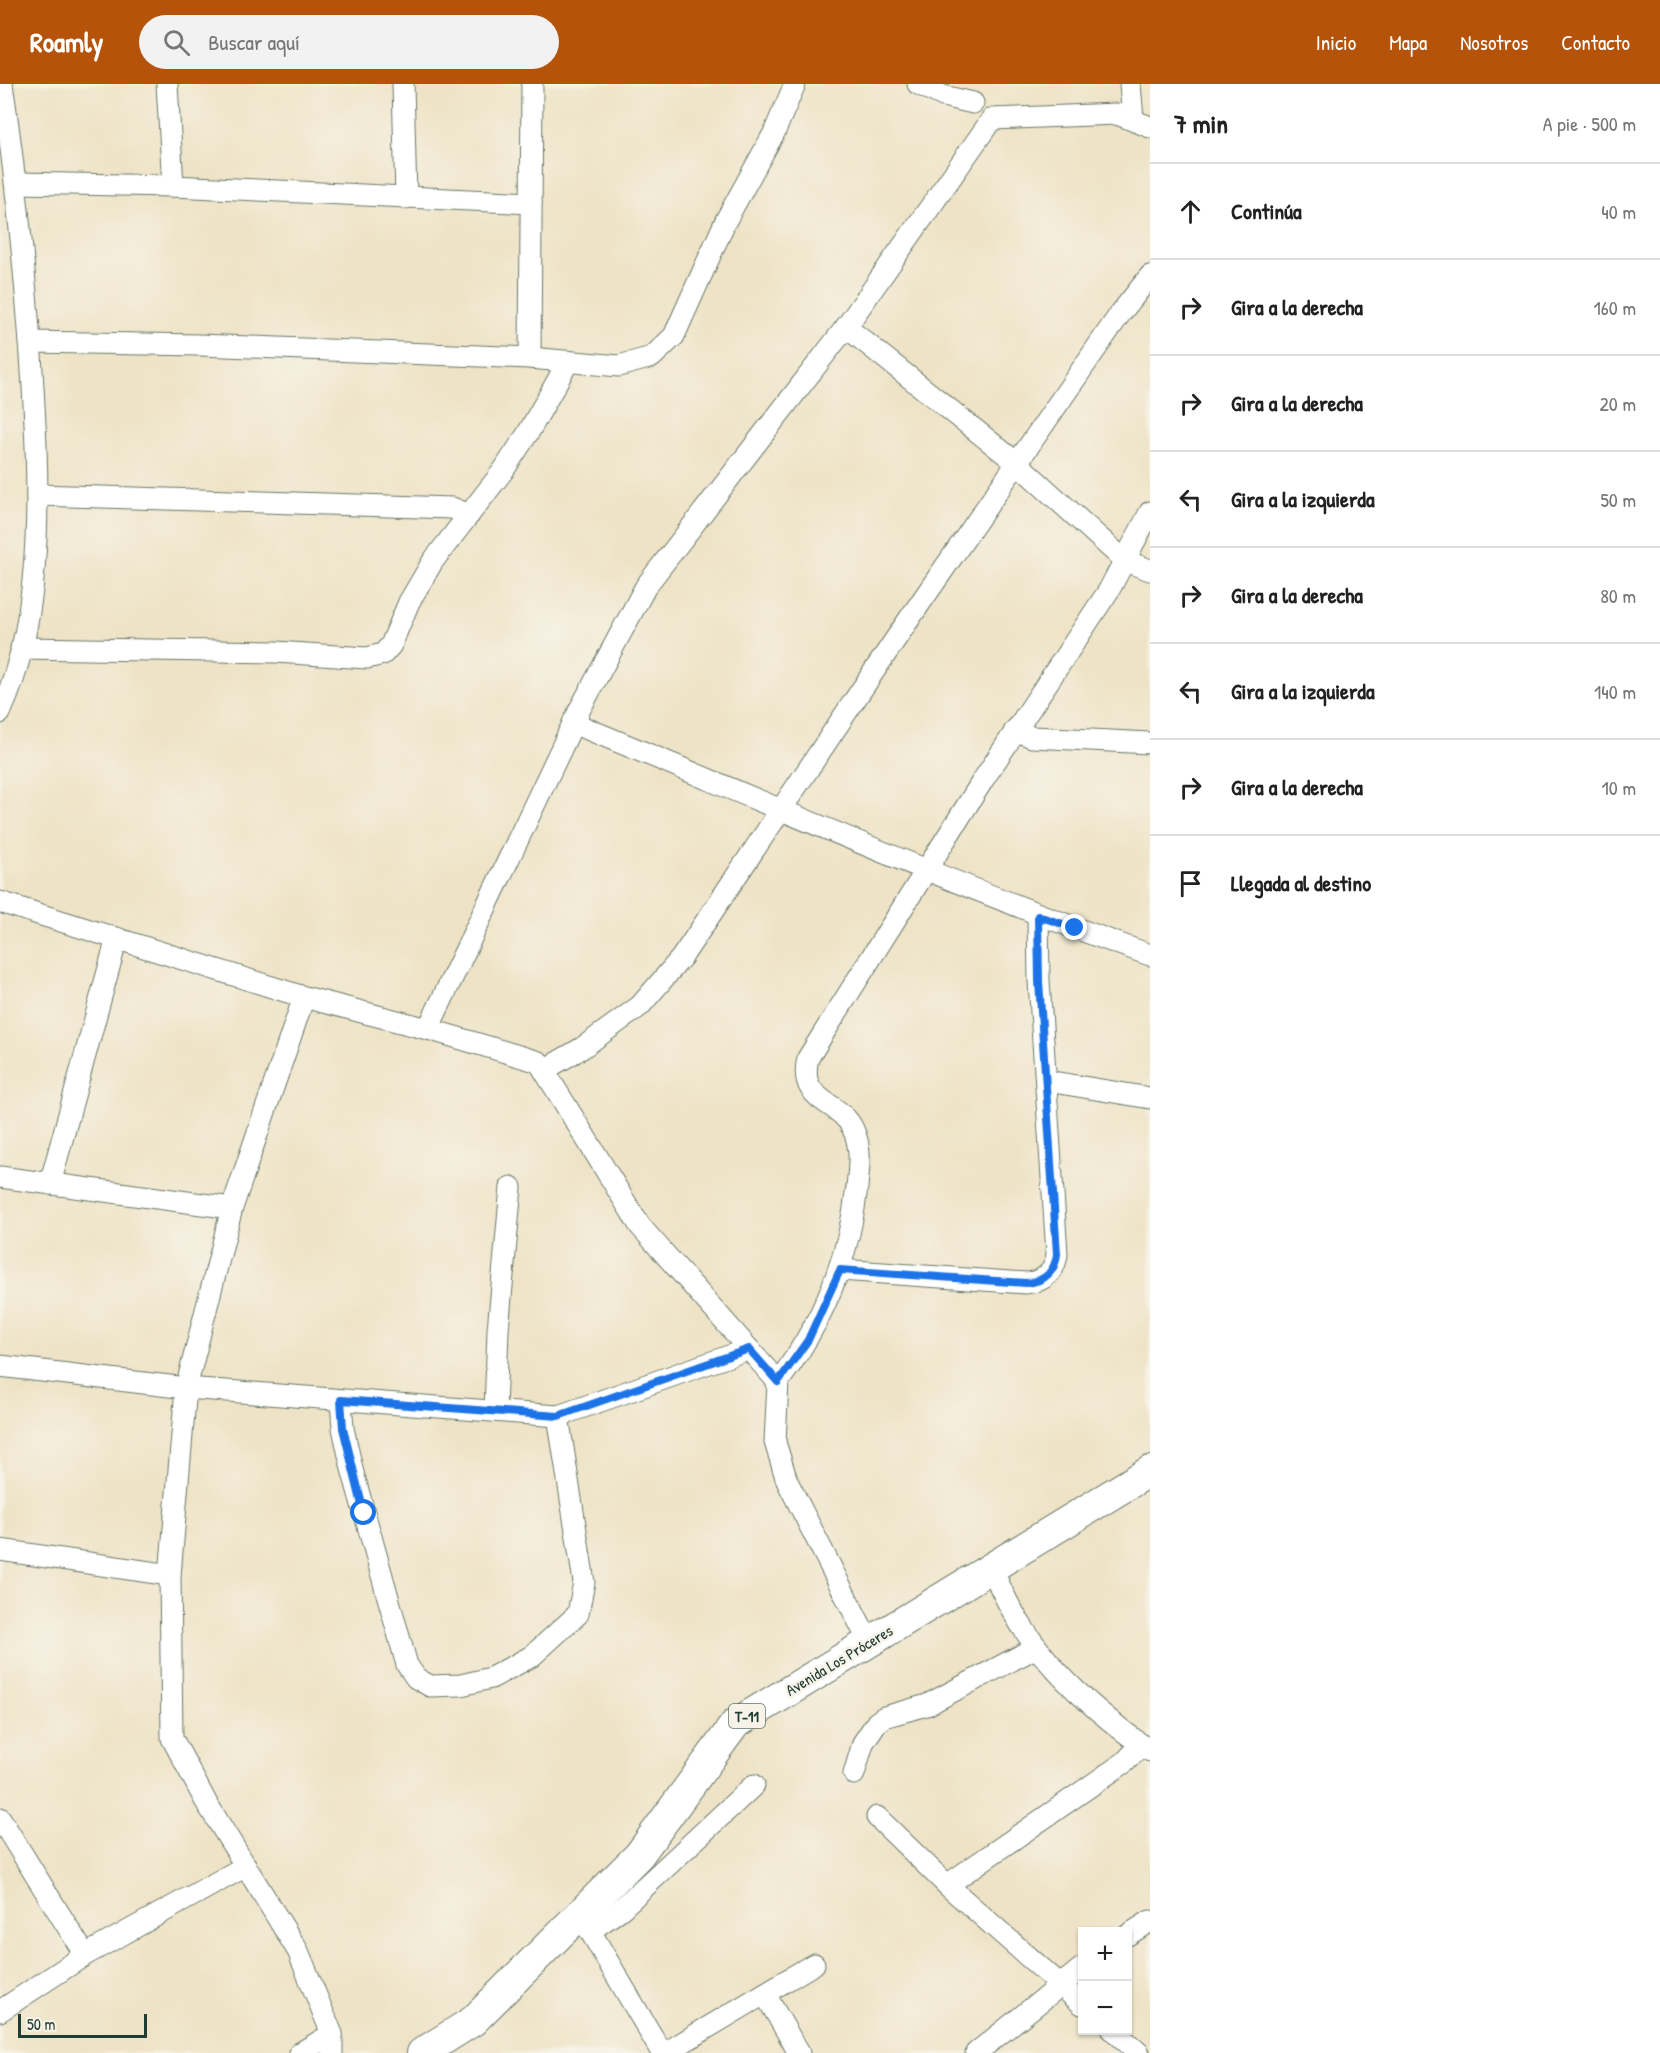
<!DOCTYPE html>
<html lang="es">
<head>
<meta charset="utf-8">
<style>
	:root { --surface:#fff; --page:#f2f2f2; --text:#222; --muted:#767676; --line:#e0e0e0; --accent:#b45309 }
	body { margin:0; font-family:"Patrick Hand",sans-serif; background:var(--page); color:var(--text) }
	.controls { position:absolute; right:18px; bottom:18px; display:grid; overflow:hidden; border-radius:0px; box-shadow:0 2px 4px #0004 }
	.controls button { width:54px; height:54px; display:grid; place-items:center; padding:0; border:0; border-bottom:2px solid var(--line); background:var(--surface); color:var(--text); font:30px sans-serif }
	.scale { position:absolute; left:18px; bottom:15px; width:129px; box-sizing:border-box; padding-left:6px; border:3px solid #1f3d34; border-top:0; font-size:16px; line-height:21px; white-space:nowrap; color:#1f3d34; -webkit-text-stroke:4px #f7f3e8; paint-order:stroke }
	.stop { position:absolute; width:18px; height:18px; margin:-14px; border:4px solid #1a73e8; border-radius:50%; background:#fff }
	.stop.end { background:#1a73e8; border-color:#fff; box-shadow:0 2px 6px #0008 }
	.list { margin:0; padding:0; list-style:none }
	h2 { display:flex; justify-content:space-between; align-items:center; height:78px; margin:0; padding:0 24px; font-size:26px }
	h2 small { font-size:20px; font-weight:400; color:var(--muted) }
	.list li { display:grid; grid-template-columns:39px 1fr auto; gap:18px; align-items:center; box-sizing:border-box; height:96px; padding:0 24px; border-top:2px solid var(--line) }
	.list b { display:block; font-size:22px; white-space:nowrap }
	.list em { font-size:20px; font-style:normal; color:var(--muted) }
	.icon { flex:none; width:33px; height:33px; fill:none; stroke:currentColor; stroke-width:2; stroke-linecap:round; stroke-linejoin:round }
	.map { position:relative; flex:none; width:1150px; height:1969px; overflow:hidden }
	header { display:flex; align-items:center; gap:36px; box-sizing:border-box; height:84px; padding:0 30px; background:var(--accent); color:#fff }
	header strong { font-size:28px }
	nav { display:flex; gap:33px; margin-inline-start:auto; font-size:21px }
	.search { width:420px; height:54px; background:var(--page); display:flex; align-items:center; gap:15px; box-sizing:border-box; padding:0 21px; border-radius:33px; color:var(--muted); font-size:22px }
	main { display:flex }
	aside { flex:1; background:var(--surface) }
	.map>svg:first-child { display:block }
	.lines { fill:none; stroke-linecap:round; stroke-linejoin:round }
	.minor-casing { stroke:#677767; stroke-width:23 }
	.highway-casing { stroke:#677767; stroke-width:32 }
	.minor { stroke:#fff; stroke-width:21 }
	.highway { stroke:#fff; stroke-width:30 }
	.route { stroke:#1a73e8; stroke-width:8 }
	.labels { text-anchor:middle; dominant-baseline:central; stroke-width:5; stroke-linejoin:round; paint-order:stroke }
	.shield { fill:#f7f3e8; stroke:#60746a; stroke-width:1.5 }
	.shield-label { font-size:15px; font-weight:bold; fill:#1f3d34 }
	.street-label { font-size:16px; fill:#1f3d34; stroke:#f7f3e8 }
</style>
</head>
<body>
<header>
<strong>Roamly</strong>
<div class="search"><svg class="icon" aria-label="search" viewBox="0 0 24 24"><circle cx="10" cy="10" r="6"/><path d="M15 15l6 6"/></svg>Buscar aquí</div>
<nav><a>Inicio</a><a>Mapa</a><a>Nosotros</a><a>Contacto</a></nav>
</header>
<main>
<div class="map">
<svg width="1150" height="1969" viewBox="0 0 1150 1969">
	<rect width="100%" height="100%" fill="#f7f3e8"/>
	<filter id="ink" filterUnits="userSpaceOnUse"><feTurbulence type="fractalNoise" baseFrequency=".0167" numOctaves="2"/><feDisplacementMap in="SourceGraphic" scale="12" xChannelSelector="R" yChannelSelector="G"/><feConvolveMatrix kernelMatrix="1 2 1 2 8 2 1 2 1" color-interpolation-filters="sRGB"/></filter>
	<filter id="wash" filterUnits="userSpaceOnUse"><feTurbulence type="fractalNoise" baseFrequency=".008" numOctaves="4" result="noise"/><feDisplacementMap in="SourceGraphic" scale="24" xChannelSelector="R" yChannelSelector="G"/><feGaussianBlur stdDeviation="1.35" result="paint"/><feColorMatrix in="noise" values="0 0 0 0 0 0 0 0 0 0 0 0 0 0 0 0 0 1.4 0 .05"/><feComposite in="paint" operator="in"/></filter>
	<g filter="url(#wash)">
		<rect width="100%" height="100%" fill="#eee3c6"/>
	</g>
	<g filter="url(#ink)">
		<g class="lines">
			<g class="minor-casing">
				<g id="minor">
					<path d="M167 0 173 102"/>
					<path d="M403 0 406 114"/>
					<path d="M918 0 943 12 973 19"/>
					<path d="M1130 0 1133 35"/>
					<path d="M18 99 173 102 531 119"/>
					<path d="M846 243 1018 380 1125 477 1150 486"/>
					<path d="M30 258 200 261 530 274 619 282 652 273 674 252 726 136 774 49 795 0"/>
					<path d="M530 274 532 0"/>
					<path d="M37 411 452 424 469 431"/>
					<path d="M21 564 276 568 367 574 383 570 391 561 409 518 433 477 503 387 528 349 568 278"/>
					<path d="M0 629C48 526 38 382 31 271 24 180 16 90 2 0"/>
					<path d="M573 639C765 718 954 802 1150 871"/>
					<path d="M1015 646 1032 653 1150 659"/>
					<path d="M0 818 304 913"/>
					<path d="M428 945 539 978 640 1142 778 1298 775 1358 787 1397 869 1558"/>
					<path d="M544 986 582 964 640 922 682 873 903 544 1120 230 1150 192"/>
					<path d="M1047 997 1150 1014"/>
					<path d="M0 1093 232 1124"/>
					<path d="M50 1100 117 854"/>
					<path d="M840 1186 1026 1199C1044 1198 1055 1188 1057 1170L1039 897 1038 832"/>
					<path d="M0 1282 186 1304 558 1332 749 1265"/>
					<path d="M778 1298C822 1240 849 1176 857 1103 859 1082 862 1064 853 1045 839 1015 797 1019 808 974L983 696 1109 506 1150 428"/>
					<path d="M341 1316 343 1344 352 1385 407 1581 416 1594 430 1602 461 1601 491 1594 532 1572 578 1530 584 1498 558 1332"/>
					<path d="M495 1327 498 1246 511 1103"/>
					<path d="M0 1466 170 1491"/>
					<path d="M992 1483C1021 1563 1083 1619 1150 1667"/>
					<path d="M854 1690 863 1659 877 1638 884 1633 927 1621 1035 1564"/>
					<path d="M877 1733 947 1801 1082 1920"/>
					<path d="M0 1734 85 1871"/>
					<path d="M947 1801 1125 1678 1141 1661"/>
					<path d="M583 1835 662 1969"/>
					<path d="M590 1847 621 1825 754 1701"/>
					<path d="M1128 1851 1150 1837"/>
					<path d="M765 1910 799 1969"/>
					<path d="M0 1927 85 1871 246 1782"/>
					<path d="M1113 1946 1139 1969"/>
					<path d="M300 1969 332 1950"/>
					<path d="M332 1969V1950L298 1867 206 1718 172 1654 170 1491 186 1304 232 1124 304 913 428 945 580 625 646 502 846 243 992 35 1117 30 1150 43"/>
					<path d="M665 1969 814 1880"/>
					<path d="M976 1969 1082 1884"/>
				</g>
			</g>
			<g class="highway-casing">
				<path id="highway" d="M422 1969 473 1937 639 1771 735 1640 1150 1387"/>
			</g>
			<use href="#minor" class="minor"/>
			<use href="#highway" class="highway"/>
		</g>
	</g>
	<g class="lines" filter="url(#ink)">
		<path class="route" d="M364 1429 343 1344 341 1316 558 1332 749 1265 778 1298 808 1256 840 1186 1026 1199C1044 1198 1055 1188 1057 1170L1039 897 1038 832 1075 844"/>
	</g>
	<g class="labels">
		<rect class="shield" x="729" y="1620" width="36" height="24" rx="4.5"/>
		<g class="shield-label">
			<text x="747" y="1632">T-11</text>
		</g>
		<g class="street-label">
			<text transform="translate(839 1576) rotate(-31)">Avenida Los Próceres</text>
		</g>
	</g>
</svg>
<div class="controls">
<button>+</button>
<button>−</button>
</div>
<div class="scale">50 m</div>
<div class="stop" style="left:364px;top:1429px"></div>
<div class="stop end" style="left:1075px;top:844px"></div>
</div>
<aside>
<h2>7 min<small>A pie · 500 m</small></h2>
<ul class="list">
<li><svg class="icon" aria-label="ahead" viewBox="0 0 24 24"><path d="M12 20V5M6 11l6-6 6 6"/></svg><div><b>Continúa</b></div><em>40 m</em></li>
<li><svg class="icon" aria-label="right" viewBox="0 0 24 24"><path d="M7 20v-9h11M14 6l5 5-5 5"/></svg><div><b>Gira a la derecha</b></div><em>160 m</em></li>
<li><svg class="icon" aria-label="right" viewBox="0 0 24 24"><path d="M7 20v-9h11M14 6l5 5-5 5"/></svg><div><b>Gira a la derecha</b></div><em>20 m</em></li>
<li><svg class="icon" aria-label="left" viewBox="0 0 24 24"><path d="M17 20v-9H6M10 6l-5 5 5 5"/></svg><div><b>Gira a la izquierda</b></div><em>50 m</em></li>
<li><svg class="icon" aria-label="right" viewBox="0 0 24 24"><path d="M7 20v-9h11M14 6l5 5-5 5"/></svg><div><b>Gira a la derecha</b></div><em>80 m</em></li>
<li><svg class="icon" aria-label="left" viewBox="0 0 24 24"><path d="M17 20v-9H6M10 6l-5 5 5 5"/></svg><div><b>Gira a la izquierda</b></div><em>140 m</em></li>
<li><svg class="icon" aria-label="right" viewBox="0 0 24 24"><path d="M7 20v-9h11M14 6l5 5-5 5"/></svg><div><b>Gira a la derecha</b></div><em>10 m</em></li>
<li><svg class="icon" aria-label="arrive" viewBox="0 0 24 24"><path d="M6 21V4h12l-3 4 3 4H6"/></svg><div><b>Llegada al destino</b></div></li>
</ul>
</aside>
</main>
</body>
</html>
